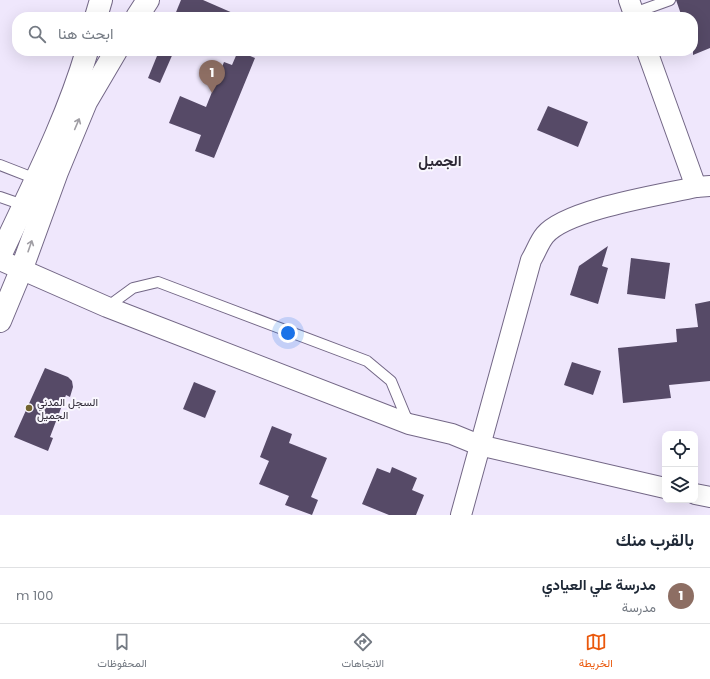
<!DOCTYPE html>
<html lang="ar">
<head>
<meta charset="utf-8">
<style>
	:root { --surface:#fff; --page:#f6f6f7; --text:#1f2937; --muted:#747a83; --line:#e0e1e3; --accent:#ea580c }
	body { margin:0; font-family:Poppins,Vazirmatn,sans-serif; background:var(--page); color:var(--text); direction:rtl }
	.controls { position:absolute; right:12px; bottom:12px; display:grid; overflow:hidden; border-radius:8px; box-shadow:0 4px 16px #0002 }
	.controls button { width:36px; height:36px; display:grid; place-items:center; padding:0; border:0; border-bottom:1px solid var(--line); background:var(--surface); color:var(--text); font:20px sans-serif }
	.you { position:absolute; left:288px; top:333px; width:14px; height:14px; margin:-10px; border:3px solid #fff; border-radius:50%; background:#1a73e8; box-shadow:0 0 0 6px #1a73e833 }
	.badge { display:grid; place-items:center; width:26px; height:26px; border-radius:50%; background:var(--accent); color:#fff; font-size:13px; font-weight:700 }
	.pin { position:absolute; translate:-50% -33px; filter:drop-shadow(0 1px 2px #0008) }
	.pin::after { content:''; position:absolute; top:21px; width:14px; height:12px; background:inherit; clip-path:polygon(0 0,100% 0,50% 100%) }
	.list { margin:0; padding:0; list-style:none }
	h2 { display:flex; justify-content:space-between; align-items:center; height:52px; margin:0; padding:0 16px; font-size:17px }
	h2 small { font-size:13px; font-weight:400; color:var(--muted) }
	.list li { display:grid; grid-template-columns:26px 1fr auto; gap:12px; align-items:center; box-sizing:border-box; height:56px; padding:0 16px; border-top:1px solid var(--line) }
	.list b { display:block; font-size:15px; white-space:nowrap }
	.list p { margin:0; font-size:13px; white-space:nowrap; color:var(--muted) }
	.list em { font-size:13px; font-style:normal; color:var(--muted) }
	.icon { flex:none; width:22px; height:22px; fill:none; stroke:currentColor; stroke-width:2; stroke-linecap:round; stroke-linejoin:round }
	.map { position:relative; flex:none; width:710px; height:515px; overflow:hidden; direction:ltr }
	.search { position:absolute; background:var(--surface); box-shadow:0 4px 16px #0002; left:12px; right:12px; top:12px; height:44px; display:flex; align-items:center; gap:10px; box-sizing:border-box; padding:0 14px; border-radius:16px; color:var(--muted); font-size:15px }
	.sheet { height:108px; background:var(--surface) }
	nav { display:flex; justify-content:space-around; align-items:center; box-sizing:border-box; height:56px; border-top:1px solid var(--line); background:var(--surface); font-size:11px; color:var(--muted) }
	nav a { display:grid; justify-items:center; gap:2px }
	nav .on { color:var(--accent) }
	.map>svg:first-child { display:block }
	.building { fill:#564a67 }
	.lines { fill:none; stroke-linecap:round; stroke-linejoin:round }
	.service-casing { stroke:#736786; stroke-width:12 }
	.minor-casing { stroke:#736786; stroke-width:22 }
	.tertiary-casing { stroke:#736786; stroke-width:24 }
	.service { stroke:#fff; stroke-width:10 }
	.minor { stroke:#fff; stroke-width:20 }
	.tertiary { stroke:#fff; stroke-width:22 }
	.oneway { stroke:#a09ea4 }
	.poi-dot { fill:#726330; stroke:#f9f7fe; stroke-width:1.5 }
	.labels { text-anchor:middle; dominant-baseline:central; stroke-width:4; stroke-linejoin:round; paint-order:stroke }
	.poi-label { font-size:11px; fill:#2d2835; stroke:#f9f7fe; text-anchor:start }
	.district-label { font-size:15px; font-weight:bold; fill:#2d2835; stroke:#f9f7fe }
</style>
</head>
<body>
<div class="map">
<svg width="710" height="515" viewBox="0 0 710 515">
	<rect width="100%" height="100%" fill="#efe7fc"/>
	<g class="building">
		<path d="M181 0H203L242 17H174Z"/>
		<path d="M676 0H710V48L693 55V17H682Z"/>
		<path d="M159 51H174L160 83 148 78Z"/>
		<path d="M238 51 255 58 214 158 195 151 201 135 169 123 180 96 206 107 224 62 232 65Z"/>
		<path d="M548 106 588 122 578 147 537 130Z"/>
		<path d="M608 246 602 266 608 268 598 304 570 295 579 266Z"/>
		<path d="M631 258 670 263 665 299 627 294Z"/>
		<path d="M710 301V381L669 385 671 398 623 403 618 348 677 342 676 329 698 327 695 304Z"/>
		<path d="M572 362 601 371 593 395 564 385Z"/>
		<path d="M45 368 68 377 72 381 73 387 70 397 66 395 50 437 53 438 48 451 14 437Z"/>
		<path d="M194 382 216 391 205 418 183 409Z"/>
		<path d="M272 426 292 434 289 443 327 458 311 497 318 500 312 515 285 505 289 496 259 484 269 461 260 457Z"/>
		<path d="M392 467 417 478 412 490 424 495 416 515H389L362 504 377 468 390 473Z"/>
	</g>
	<g class="lines">
		<g class="service-casing">
			<g id="service">
				<path d="M634 13 670 0"/>
				<path d="M0 165 36 179"/>
				<path d="M0 197 26 206"/>
				<path d="M107 307 133 288 158 282 367 361 391 381 408 422"/>
			</g>
		</g>
		<g class="minor-casing">
			<g id="minor">
				<path d="M629 0 635 17"/>
				<path d="M647 51 696 187"/>
				<path d="M0 260 107 307 409 424 452 434 479 445 665 488"/>
				<path d="M695 494 710 497"/>
				<path d="M461 515 531 260C536 252 539 242 545 235 567 209 661 195 696 187L710 186"/>
			</g>
		</g>
		<g class="tertiary-casing">
			<g id="tertiary">
				<path d="M96 17 101 0"/>
				<path d="M137 17 148 0"/>
				<path d="M0 256C31 189 66 122 87 51"/>
				<path d="M0 321 22 268 57 172 86 102 116 51"/>
			</g>
		</g>
		<use href="#service" class="service"/>
		<use href="#minor" class="minor"/>
		<use href="#tertiary" class="tertiary"/>
	</g>
	<defs><path id="oneway-shaft" d="M-6 0H5M1.5-3L5.5 0L1.5 3" fill="none" stroke-width="1.6" stroke-linecap="round" stroke-linejoin="round"/></defs>
	<g class="oneway">
		<use href="#oneway-shaft" transform="translate(77 124) rotate(-67)"/>
		<use href="#oneway-shaft" transform="translate(30 246) rotate(-71)"/>
	</g>
	<circle class="poi-dot" cx="29" cy="408" r="4"/>
	<g class="labels">
		<g class="poi-label">
			<text x="37" y="402">السجل المدني<tspan x="37" dy="13">الجميل</tspan></text>
		</g>
		<g class="district-label">
			<text x="440" y="160">الجميل</text>
		</g>
	</g>
</svg>
<div class="controls">
<button><svg class="icon" aria-label="locate" viewBox="0 0 24 24"><circle cx="12" cy="12" r="6"/><path d="M12 2v4M12 18v4M2 12h4M18 12h4"/></svg></button>
<button><svg class="icon" aria-label="layers" viewBox="0 0 24 24"><path d="M12 4l9 5-9 5-9-5zM3 14l9 5 9-5"/></svg></button>
</div>
<div class="you"></div>
<div class="pin badge" style="left:212px;top:93px;background:#8d6e63">1</div>
<div class="search"><svg class="icon" aria-label="search" viewBox="0 0 24 24"><circle cx="10" cy="10" r="6"/><path d="M15 15l6 6"/></svg>ابحث هنا</div>
</div>
<section class="sheet">
<h2>بالقرب منك<small></small></h2>
<ul class="list">
<li><span class="badge" style="background:#8d6e63">1</span><div><b>مدرسة علي العيادي</b><p>مدرسة</p></div><em>100 m</em></li>
</ul>
</section>
<nav>
<a class="on"><svg class="icon" aria-label="map" viewBox="0 0 24 24"><path d="M3 6l6-2 6 2 6-2v14l-6 2-6-2-6 2zM9 4v14M15 6v14"/></svg>الخريطة</a>
<a><svg class="icon" aria-label="directions" viewBox="0 0 24 24"><path d="M12 3l9 9-9 9-9-9zM9 14v-3h6M13 9l2 2-2 2"/></svg>الاتجاهات</a>
<a><svg class="icon" aria-label="saved" viewBox="0 0 24 24"><path d="M7 4h10v16l-5-4-5 4z"/></svg>المحفوظات</a>
</nav>
</body>
</html>
